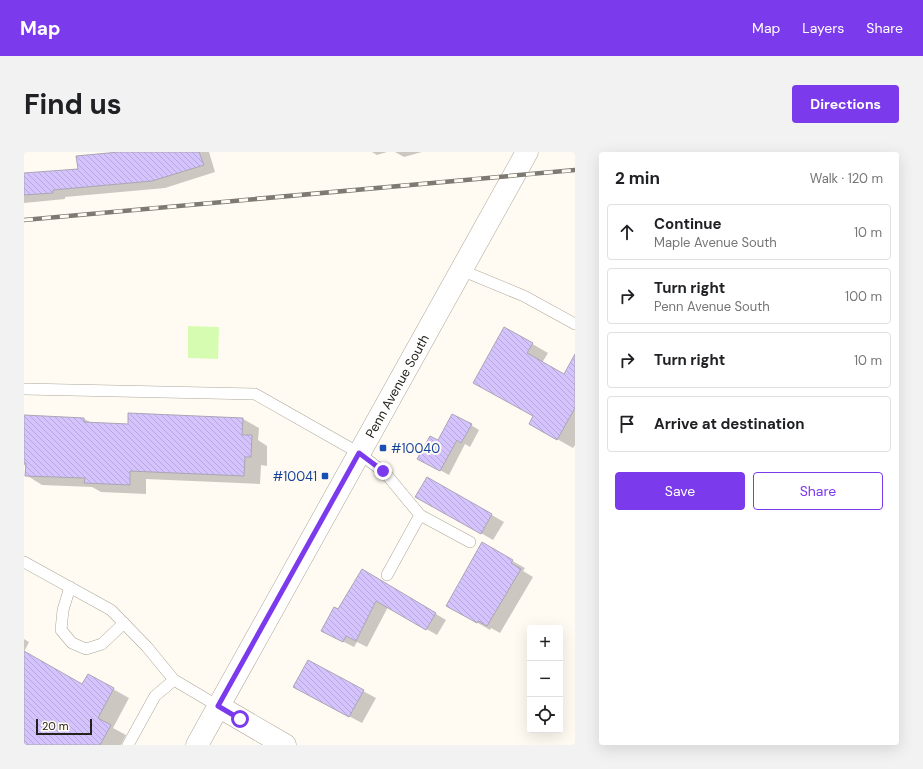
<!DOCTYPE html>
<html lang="en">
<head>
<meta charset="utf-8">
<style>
	:root { --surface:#fff; --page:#f2f2f2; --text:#202124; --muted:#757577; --line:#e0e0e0; --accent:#7c3aed }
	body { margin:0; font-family:"DM Sans",sans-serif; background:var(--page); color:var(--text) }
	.controls { position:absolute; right:12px; bottom:12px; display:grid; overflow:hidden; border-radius:4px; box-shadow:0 4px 16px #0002 }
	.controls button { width:36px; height:36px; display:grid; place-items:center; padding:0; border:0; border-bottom:1px solid var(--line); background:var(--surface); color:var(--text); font:20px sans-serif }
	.scale { position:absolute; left:12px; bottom:10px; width:56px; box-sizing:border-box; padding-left:4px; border:2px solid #24221c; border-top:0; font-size:11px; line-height:14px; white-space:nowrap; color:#24221c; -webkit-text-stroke:3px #fffbf2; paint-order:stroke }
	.stop { position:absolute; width:12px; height:12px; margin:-9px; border:3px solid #7c3aed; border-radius:50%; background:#fff }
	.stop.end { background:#7c3aed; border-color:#fff; box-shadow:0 1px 4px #0008 }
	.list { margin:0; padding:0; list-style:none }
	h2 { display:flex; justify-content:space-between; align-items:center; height:52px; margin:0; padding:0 16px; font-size:17px }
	h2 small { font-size:13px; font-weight:400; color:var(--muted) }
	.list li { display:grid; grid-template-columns:26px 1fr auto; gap:12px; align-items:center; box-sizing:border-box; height:56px; margin:0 8px 8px; padding:0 8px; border:1px solid var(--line); border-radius:4px }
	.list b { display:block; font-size:15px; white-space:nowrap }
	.list p { margin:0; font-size:13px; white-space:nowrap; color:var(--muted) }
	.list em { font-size:13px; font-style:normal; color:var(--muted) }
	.actions { display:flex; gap:8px; padding:12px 16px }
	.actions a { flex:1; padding:9px 0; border:1px solid var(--accent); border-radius:4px; text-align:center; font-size:14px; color:var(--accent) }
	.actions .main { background:var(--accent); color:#fff }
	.icon { flex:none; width:22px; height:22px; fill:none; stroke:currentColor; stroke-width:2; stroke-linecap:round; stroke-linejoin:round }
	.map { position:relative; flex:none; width:551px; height:593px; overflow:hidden; border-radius:4px }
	header { display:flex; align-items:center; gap:24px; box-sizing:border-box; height:56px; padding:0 20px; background:var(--accent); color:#fff }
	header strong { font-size:19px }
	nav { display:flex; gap:22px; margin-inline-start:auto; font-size:14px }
	.intro { display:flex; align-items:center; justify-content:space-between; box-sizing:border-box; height:96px; padding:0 24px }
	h1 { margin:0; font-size:28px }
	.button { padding:10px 18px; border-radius:4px; background:var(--accent); color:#fff; font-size:14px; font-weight:700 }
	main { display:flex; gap:24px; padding:0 24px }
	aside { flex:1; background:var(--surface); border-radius:4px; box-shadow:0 4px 16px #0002 }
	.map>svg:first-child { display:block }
	.park { fill:#d6fcb2 }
	.shadow { fill:#0003 }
	.building { fill:url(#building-back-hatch); stroke:#aaa6b5 }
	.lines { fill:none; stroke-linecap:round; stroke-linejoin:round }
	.service-casing { stroke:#ada799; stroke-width:12 }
	.minor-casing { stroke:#ada799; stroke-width:23 }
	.secondary-casing { stroke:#ada799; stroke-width:23 }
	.service { stroke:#fff; stroke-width:11 }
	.minor { stroke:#fff; stroke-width:22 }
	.secondary { stroke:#fff; stroke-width:22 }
	.rail-casing { stroke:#7d7a73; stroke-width:4.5 }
	.rail { stroke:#fffbf2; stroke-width:3; stroke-dasharray:9; stroke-linecap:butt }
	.route { stroke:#7c3aed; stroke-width:5 }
	.transit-dot { fill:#1a4fb4; stroke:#fffbf2; stroke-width:1.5 }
	.labels { text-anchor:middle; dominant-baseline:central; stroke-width:4; stroke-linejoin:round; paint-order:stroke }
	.street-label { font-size:13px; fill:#24221c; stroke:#fffbf2 }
	.transit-label { font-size:13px; fill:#164399; stroke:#fffbf2; text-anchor:start }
</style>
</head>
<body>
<header>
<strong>Map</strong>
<nav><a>Map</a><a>Layers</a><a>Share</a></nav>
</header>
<div class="intro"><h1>Find us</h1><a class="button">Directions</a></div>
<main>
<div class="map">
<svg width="551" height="593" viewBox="0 0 551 593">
	<defs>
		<pattern id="building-back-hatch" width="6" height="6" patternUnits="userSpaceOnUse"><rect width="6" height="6" fill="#d5c3fe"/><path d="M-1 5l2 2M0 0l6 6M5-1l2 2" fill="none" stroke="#b7a7d9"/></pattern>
	</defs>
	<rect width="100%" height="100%" fill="#fffbf2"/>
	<path class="park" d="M164 174 195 175 194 207 164 206Z"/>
	<g class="shadow">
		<path d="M106 0H185L191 20 141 36 41 45V47L0 51V22L55 17Z"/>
		<path d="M348 0H363L353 3Z"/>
		<path d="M371 0H398L380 5Z"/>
		<path d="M481 176 524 201 518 211 541 223 551 224V293L549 296 506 272 510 264Z"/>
		<path d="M60 267 68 271 105 273 219 267 235 276 234 288 243 294V314L237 313 236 332 122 327V342L77 340 68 335 18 333 2 323 3 315 0 313V293Z"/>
		<path d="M447 273 455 278 446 295 441 292 425 323 403 311 414 290Z"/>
		<path d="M403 326 480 370 469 388 393 344Z"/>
		<path d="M458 392 501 416 499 419 509 425 476 481 467 476 466 478 423 453Z"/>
		<path d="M338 418 422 468 413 483 364 455 343 495 333 490 330 495 310 485 314 458Z"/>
		<path d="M0 487 5 490 0 500Z"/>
		<path d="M0 500 59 533 64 523 105 546 89 576 102 583 97 593H0Z"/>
		<path d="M339 539 352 546 338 571 283 542Z"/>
	</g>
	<g class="building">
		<path d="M95 0H175L180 13 128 29 29 38V41L0 43V21L54 17 52 4Z"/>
		<path d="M480 175 509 191 503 201 540 222 551 202V256L533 288 505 272 509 264 449 231Z"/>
		<path d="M104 261 219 266 218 283H228L227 305H221L220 324 106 319V333L60 331 61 326 1 324 2 311H0V263L60 266V270L104 272Z"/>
		<path d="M428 262 448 272 437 291 433 288 416 319 393 307 406 284 414 288Z"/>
		<path d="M403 325 468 362 457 382 391 345Z"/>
		<path d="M458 390 489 408 487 411 497 417 463 474 454 469 453 471 422 454Z"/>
		<path d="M338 417 412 461 402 478 352 449 332 489 322 484 319 490 297 479 310 455 314 457Z"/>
		<path d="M0 499 58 532 64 522 90 536 74 566 87 573 76 593H0Z"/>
		<path d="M284 508 340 538 325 565 269 535Z"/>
	</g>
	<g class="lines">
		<g class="service-casing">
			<g id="service">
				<path d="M437 118 500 144 551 172"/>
				<path d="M0 237 231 242 335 301 362 322 396 363 446 390"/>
				<path d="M0 410 87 458 123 495 150 528 194 554"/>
				<path d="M363 423 396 363"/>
				<path d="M46 435 39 458 37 478 48 491 62 497 78 492 100 471"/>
				<path d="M104 593 131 544 150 528"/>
			</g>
		</g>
		<g class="minor-casing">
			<path id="minor" d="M194 554 261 593"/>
		</g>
		<g class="secondary-casing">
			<g id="secondary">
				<path id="s1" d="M173 593 503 0"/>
			</g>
		</g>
		<use href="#service" class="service"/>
		<use href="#minor" class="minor"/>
		<use href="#secondary" class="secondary"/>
		<g class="rail-casing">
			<path id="rail" d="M0 68 551 18"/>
		</g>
		<use href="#rail" class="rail"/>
	</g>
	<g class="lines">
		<path class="route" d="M216 567 194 554 335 301 359 319"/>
	</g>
	<g class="transit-dot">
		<rect x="355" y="292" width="8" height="8" rx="2"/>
		<rect x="297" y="320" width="8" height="8" rx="2"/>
	</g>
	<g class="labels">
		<g class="street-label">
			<text stroke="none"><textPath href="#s1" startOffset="411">Penn Avenue South</textPath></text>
		</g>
		<g class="transit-label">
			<text x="367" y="296">#10040</text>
			<text x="293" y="324" text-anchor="end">#10041</text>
		</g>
	</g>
</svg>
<div class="controls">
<button>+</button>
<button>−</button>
<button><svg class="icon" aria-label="locate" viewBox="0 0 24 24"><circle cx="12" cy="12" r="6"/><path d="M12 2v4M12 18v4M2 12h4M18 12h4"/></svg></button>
</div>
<div class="scale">20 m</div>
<div class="stop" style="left:216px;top:567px"></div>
<div class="stop end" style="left:359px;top:319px"></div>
</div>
<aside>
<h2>2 min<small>Walk · 120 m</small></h2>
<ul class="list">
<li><svg class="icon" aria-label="ahead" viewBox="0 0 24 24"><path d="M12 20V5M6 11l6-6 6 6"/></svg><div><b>Continue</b><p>Maple Avenue South</p></div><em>10 m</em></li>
<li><svg class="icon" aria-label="right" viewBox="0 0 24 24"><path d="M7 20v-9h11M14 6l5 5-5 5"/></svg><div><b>Turn right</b><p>Penn Avenue South</p></div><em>100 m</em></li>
<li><svg class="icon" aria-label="right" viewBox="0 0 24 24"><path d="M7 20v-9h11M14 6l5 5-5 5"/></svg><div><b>Turn right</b></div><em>10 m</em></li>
<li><svg class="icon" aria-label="arrive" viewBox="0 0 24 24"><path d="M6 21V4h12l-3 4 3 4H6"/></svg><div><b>Arrive at destination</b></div></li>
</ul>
<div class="actions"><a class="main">Save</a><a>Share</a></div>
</aside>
</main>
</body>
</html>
